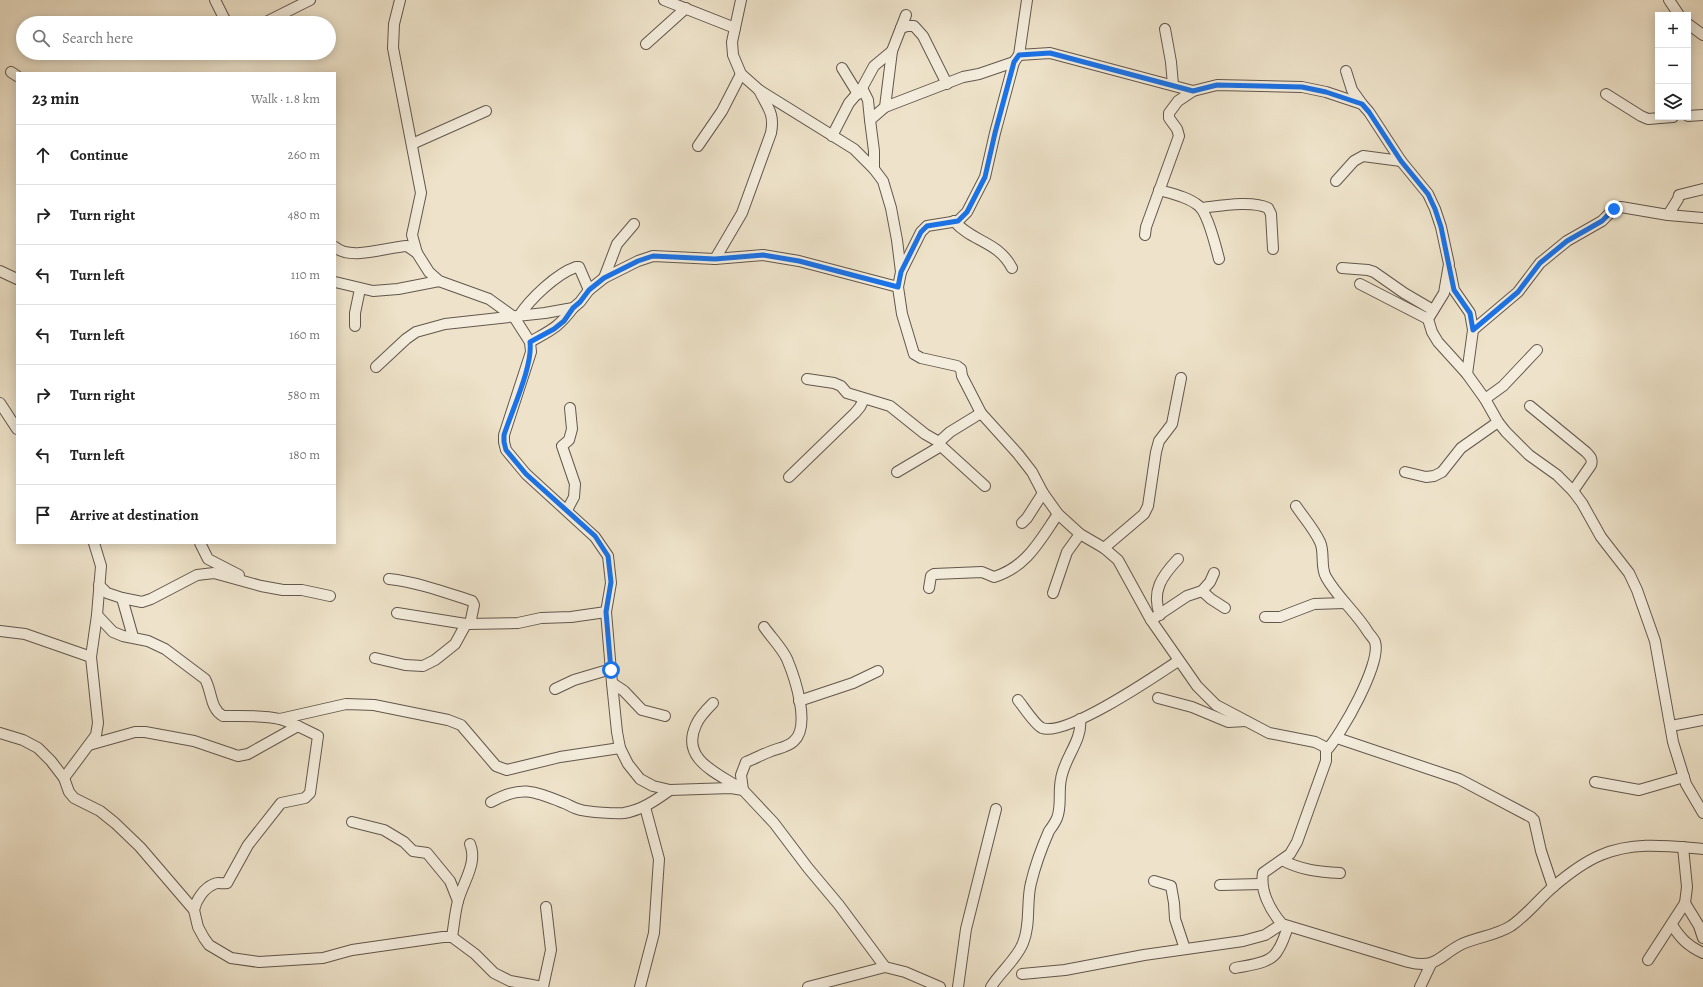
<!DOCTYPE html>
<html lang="en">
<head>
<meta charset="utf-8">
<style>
	:root { --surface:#fff; --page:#f2f2f2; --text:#222; --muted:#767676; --line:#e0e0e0 }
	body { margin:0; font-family:Alegreya,serif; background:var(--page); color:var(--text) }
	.controls { position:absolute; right:12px; top:12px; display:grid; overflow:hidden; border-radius:0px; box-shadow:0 2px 10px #0003 }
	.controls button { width:36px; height:36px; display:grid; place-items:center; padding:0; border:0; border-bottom:1px solid var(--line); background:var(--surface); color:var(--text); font:20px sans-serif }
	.stop { position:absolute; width:12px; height:12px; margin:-9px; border:3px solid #1a73e8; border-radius:50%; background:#fff }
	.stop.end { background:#1a73e8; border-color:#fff; box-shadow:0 1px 4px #0008 }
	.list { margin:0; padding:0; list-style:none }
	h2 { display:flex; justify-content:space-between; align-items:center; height:52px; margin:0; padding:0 16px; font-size:17px }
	h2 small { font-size:13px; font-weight:400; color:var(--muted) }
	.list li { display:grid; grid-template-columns:26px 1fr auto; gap:12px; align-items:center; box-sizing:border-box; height:60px; padding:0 16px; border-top:1px solid var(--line) }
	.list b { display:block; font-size:15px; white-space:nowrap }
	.list em { font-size:13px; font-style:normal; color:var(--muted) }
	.icon { flex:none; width:22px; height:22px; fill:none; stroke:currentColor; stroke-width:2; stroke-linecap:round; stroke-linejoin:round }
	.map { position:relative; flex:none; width:1703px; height:987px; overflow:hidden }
	.search { position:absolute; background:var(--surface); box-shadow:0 2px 10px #0003; left:16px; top:16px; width:320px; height:44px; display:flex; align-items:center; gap:10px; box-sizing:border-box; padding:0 14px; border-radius:22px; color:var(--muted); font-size:15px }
	.panel { position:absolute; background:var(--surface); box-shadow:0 2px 10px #0003; left:16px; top:72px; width:320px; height:472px; border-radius:0px }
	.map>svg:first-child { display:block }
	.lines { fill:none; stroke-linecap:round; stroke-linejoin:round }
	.minor-casing { stroke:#62574c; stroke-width:12 }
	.minor { stroke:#f4eddd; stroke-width:10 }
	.route { stroke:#1a73e8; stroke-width:5 }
</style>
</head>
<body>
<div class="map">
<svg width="1703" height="987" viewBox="0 0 1703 987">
	<rect width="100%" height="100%" fill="#eee3ca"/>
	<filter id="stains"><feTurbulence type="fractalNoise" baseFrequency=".005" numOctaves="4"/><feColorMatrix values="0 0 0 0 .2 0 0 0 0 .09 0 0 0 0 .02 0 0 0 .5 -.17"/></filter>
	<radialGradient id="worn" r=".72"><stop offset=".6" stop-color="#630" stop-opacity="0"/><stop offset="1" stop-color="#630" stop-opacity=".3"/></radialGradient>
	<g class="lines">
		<g class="minor-casing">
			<g id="minor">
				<path d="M215 0 224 18 228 23"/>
				<path d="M400 0 394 24 393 48 421 193 412 235 417 253"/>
				<path d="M664 0 735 28"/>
				<path d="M741 0 732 42 733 55 741 74 759 90 854 149 874 169 883 181 891 208 897 240 901 272 898 287 902 314 914 354 921 358 957 366 961 369 962 376 981 413 1018 454 1032 472 1043 493 1058 514 1080 534 1104 548 1118 560 1151 620 1197 686 1216 705 1269 733 1315 742 1325 747 1326 751V761L1297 842 1290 854 1263 873C1260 891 1270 910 1282 924L1408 962C1436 969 1438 957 1460 945 1476 937 1495 936 1511 926 1527 915 1539 899 1553 887 1567 875 1584 862 1601 855 1634 841 1668 846 1703 849"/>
				<path d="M1669 0 1679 15"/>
				<path d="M264 23 310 0"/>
				<path d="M1688 24 1703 35"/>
				<path d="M901 28 907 26H914L923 36 947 84"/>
				<path d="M1165 29 1171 62 1173 85"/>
				<path d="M646 44 686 8"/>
				<path d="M1019 55 1050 53 1193 91"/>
				<path d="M842 68 858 94"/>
				<path d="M1346 71 1352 90 1362 104"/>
				<path d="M11 72 17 76"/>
				<path d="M862 88 868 100 870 120"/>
				<path d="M1606 94 1641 116 1648 119 1673 117"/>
				<path d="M885 107 963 77 979 74 1014 62"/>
				<path d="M1688 116 1703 115"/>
				<path d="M832 136 849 103 862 88 874 66 892 51"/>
				<path d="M412 144 486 111"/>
				<path d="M698 146 722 111 741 74"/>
				<path d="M874 169V151L870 120 885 107 892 51 906 15"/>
				<path d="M1336 181 1354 161 1363 156 1401 161"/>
				<path d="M1159 190C1173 194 1188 197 1199 206 1208 214 1216 247 1219 259"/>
				<path d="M1201 208C1219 206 1252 200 1268 208L1271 214 1273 249"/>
				<path d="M1668 215 1678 199 1679 195 1703 189"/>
				<path d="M954 221C972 242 998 241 1012 268"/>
				<path d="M1145 235 1146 227 1179 136 1177 129 1169 118V113L1178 101 1193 91 1217 85 1302 87 1326 92 1362 104 1369 112 1401 161 1428 194 1435 209 1441 227 1449 264 1444 293 1428 319 1432 332 1438 342 1467 374 1485 399 1498 422 1506 432 1529 455 1557 475 1573 491 1582 503 1601 537 1629 573 1637 590 1655 641 1673 742 1686 784 1703 813"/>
				<path d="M335 247C350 261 387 247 407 246L417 253 429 272 439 281 489 299 514 317 530 342 531 352 504 435V442L506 450 526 474 595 537 608 556 611 583 606 612 612 683 617 732 620 748 628 764 640 779 653 786 670 790 731 788 743 790 774 823 808 868 839 905 885 967"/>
				<path d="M715 259 742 213 771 133C775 113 767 107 759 90"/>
				<path d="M1342 268 1368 270 1374 272 1404 293 1433 310"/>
				<path d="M1450 270 1454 290 1470 313 1473 330 1467 374"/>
				<path d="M0 271 17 279"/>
				<path d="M901 272 921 232 927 226 958 221 967 212 985 177 995 133 1014 62 1019 55 1027 0"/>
				<path d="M604 278 617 244 634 224"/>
				<path d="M335 282 373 291 398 289 439 281"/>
				<path d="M1360 284 1428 319"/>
				<path d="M519 316C530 299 556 274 576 267H579L589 290"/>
				<path d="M355 326V313L360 289"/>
				<path d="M1473 330 1518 292 1540 263 1567 241 1602 221 1614 209 1621 207 1668 215 1703 218"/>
				<path d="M530 342C551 330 558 328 573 308"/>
				<path d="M376 367 406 339 416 332 445 324 545 313 573 308 580 302 589 290 604 278 638 261 653 256 715 259 763 255 799 261 898 287"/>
				<path d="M807 379 834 383 841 386 847 393 890 406 925 434 939 442"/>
				<path d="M1485 399 1503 386 1537 350"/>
				<path d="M0 403 17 429"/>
				<path d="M1530 406 1586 452C1590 456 1593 459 1591 465L1573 491"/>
				<path d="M981 413 950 432 939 442 941 446 985 486"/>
				<path d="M897 472 941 446"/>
				<path d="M1405 472 1426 477 1434 476 1442 472 1461 448 1498 422"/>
				<path d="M789 477 855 413 860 407 864 399"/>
				<path d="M1296 506C1304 518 1314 529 1320 542 1325 552 1320 567 1326 577 1337 597 1356 612 1368 632 1370 635 1374 639 1375 642 1382 663 1341 735 1326 751"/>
				<path d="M567 510 574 497 575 484 562 446 569 440 572 429 570 408"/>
				<path d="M1022 523 1027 518 1043 493"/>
				<path d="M200 543 208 559 239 575"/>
				<path d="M1104 548 1144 514 1148 506 1156 452 1159 441 1172 424 1181 378"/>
				<path d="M389 579C417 582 444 592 472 601L474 605 470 624"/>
				<path d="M99 585 107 593 122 598 142 602 151 599 197 575 214 573 261 586 283 590H302L330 596"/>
				<path d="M929 588 931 576 934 574 982 572 994 577C1027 567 1040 540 1058 514"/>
				<path d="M1202 591 1211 599 1225 608"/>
				<path d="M1053 593 1067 552 1080 534"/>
				<path d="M122 598 133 637"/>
				<path d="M397 613 466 624 518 623 541 618 571 617 606 612"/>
				<path d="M97 615 113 632 123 636 148 641 165 649 205 679C212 691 210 709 223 716 242 716 262 715 280 719 293 723 306 730 318 736L310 793 305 798 281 803 248 845 227 883C222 884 218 882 214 884 204 888 196 900 194 910"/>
				<path d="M1160 615C1151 591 1162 576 1178 559"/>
				<path d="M1265 617H1280L1314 604 1345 603"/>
				<path d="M1151 620 1187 596 1202 591 1210 582 1214 573"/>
				<path d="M0 631 25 634 91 657"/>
				<path d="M375 658 405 665 423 666 435 660 455 644 466 624"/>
				<path d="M612 683 624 691 642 710 665 716"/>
				<path d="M555 689 574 680 611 669"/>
				<path d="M1158 698 1192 707 1228 722 1246 721"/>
				<path d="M1018 700C1023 706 1035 725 1042 728 1066 737 1157 675 1178 661"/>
				<path d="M799 701 853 683 878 671"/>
				<path d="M713 703C707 709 699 717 696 725 680 759 717 773 740 788"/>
				<path d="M280 719 346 704 374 705 448 720 461 725 496 766 507 770 560 757 620 748"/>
				<path d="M1671 726 1703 720"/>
				<path d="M0 733 23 740 38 748 51 761 64 778 69 792 74 798 100 811 115 823 140 847 194 910 198 927 204 938 209 945 231 958 259 962 323 958 352 950 443 937H452L475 954 494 973 510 981 543 987"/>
				<path d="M1337 738 1459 779 1531 817 1534 820 1541 851 1553 887"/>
				<path d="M89 745 135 732H145L194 741 238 756 248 754 298 726"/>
				<path d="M64 778 96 735 98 723 91 657 97 615 101 566 94 543"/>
				<path d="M1595 782 1639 790 1684 777"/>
				<path d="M743 790 741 775 746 762C754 759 761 755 769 752 777 748 787 748 794 741 811 726 795 678 787 659 782 648 771 637 764 627"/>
				<path d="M491 802C521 785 534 791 564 803 569 805 575 809 581 810 589 812 616 814 624 813 642 810 656 800 670 790"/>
				<path d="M352 822 384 830 404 842 413 851 427 853 450 881 458 901"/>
				<path d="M1282 860C1301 870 1319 872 1340 873"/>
				<path d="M1154 881 1171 886 1174 903 1175 919 1185 949"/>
				<path d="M1220 885 1261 884"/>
				<path d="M1685 903 1699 926 1703 938"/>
				<path d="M1672 925C1681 939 1688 946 1703 953"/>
				<path d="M452 937C454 925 455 912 458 901 463 882 478 863 470 844"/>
				<path d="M1648 960 1685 903 1687 887 1683 847"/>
				<path d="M1235 968C1249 965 1271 964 1278 950 1283 943 1285 934 1288 927"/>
				<path d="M1022 974 1065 970 1144 955 1243 941 1265 935 1282 924"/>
				<path d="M543 987 551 950 546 907"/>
				<path d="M640 987 654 933 659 859 645 807"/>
				<path d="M808 987 885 967 905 972 940 987"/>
				<path d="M958 987 966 929 996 809"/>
				<path d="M991 987C1000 972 1017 959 1023 943 1031 924 1026 902 1031 883 1035 866 1042 847 1049 831 1052 827 1055 823 1057 818 1062 806 1058 792 1061 779 1064 758 1083 740 1080 719"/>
				<path d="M1420 987 1431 964"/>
			</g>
		</g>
		<use href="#minor" class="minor"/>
	</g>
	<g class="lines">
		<path class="route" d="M611 670 606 612 611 582 608 556 595 536 526 474 506 450 504 442V435C512 410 533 366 530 342L554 329 564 321 573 308 580 302 589 290 604 278 638 261 653 256 715 259 763 255 799 261 898 287 901 272 921 232 927 226 958 221 967 212 985 177 995 133 1014 62 1019 55 1050 53 1193 91 1217 85 1302 87 1326 92 1362 104 1369 112 1401 161 1428 194 1435 209 1441 227 1454 290 1470 313 1473 330 1518 292 1540 263 1567 241 1602 221 1614 209"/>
	</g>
	<rect width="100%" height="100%" filter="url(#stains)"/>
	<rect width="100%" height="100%" fill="url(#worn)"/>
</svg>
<div class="controls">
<button>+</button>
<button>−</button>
<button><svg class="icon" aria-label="layers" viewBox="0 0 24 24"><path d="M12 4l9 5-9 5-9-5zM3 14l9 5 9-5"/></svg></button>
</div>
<div class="stop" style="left:611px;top:670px"></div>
<div class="stop end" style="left:1614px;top:209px"></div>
<div class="search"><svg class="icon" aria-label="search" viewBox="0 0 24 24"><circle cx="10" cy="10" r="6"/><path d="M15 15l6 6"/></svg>Search here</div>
<section class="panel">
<h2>23 min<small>Walk · 1.8 km</small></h2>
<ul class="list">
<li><svg class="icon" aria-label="ahead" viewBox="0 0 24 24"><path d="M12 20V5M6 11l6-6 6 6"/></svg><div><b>Continue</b></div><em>260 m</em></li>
<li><svg class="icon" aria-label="right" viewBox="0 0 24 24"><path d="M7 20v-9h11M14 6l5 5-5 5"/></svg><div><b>Turn right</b></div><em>480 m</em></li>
<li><svg class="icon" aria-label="left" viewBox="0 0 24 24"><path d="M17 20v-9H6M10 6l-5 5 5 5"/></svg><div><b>Turn left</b></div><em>110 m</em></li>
<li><svg class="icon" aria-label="left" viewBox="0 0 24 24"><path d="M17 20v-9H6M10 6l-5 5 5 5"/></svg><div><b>Turn left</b></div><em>160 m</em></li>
<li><svg class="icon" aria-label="right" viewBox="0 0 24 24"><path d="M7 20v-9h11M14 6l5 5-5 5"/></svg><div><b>Turn right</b></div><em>580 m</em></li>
<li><svg class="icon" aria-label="left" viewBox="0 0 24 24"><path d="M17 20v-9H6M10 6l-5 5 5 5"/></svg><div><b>Turn left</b></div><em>180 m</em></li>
<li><svg class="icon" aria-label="arrive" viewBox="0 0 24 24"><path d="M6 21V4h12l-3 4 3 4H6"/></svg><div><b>Arrive at destination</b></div></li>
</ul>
</section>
</div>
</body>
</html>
